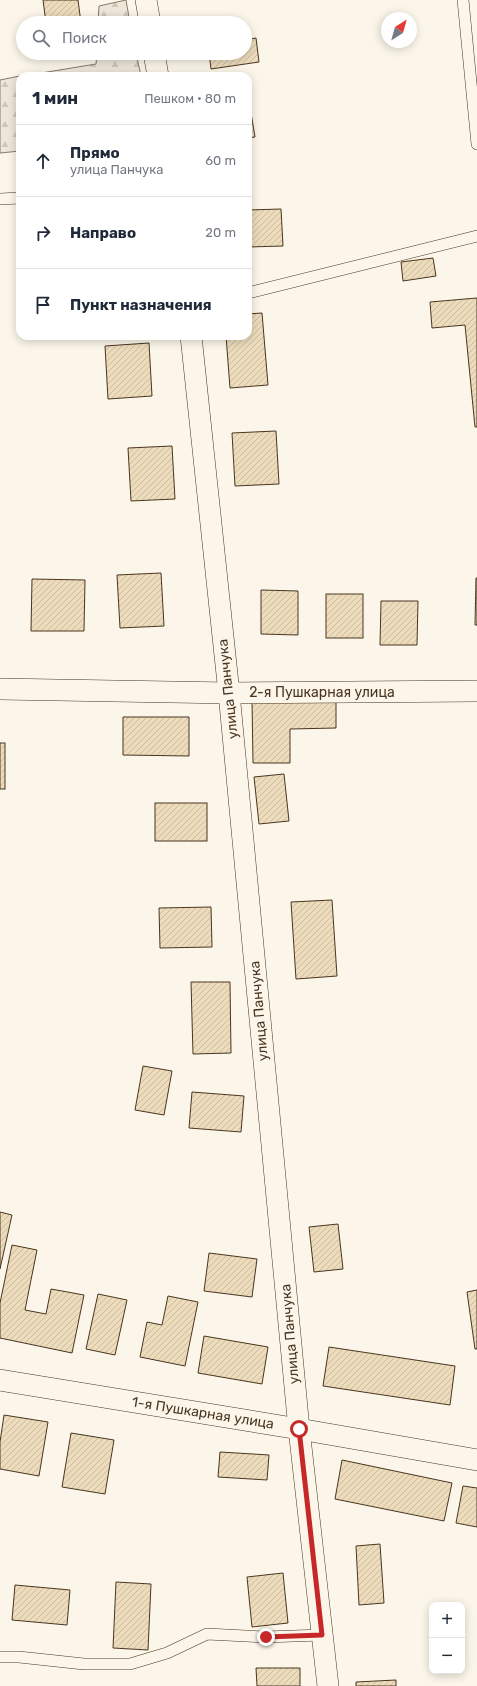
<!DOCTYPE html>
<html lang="ru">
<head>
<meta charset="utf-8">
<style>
	:root { --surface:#fff; --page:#f2f2f3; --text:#1f2937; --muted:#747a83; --line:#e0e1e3 }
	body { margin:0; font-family:Rubik,sans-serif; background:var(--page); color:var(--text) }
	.controls { position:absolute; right:12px; bottom:12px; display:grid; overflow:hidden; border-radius:8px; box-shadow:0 2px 10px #0003 }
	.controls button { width:36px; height:36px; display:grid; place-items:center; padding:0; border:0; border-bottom:1px solid var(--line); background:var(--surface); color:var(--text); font:20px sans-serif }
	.compass { position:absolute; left:381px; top:12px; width:36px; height:36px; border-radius:50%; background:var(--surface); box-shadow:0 2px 10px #0003; rotate:37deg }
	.stop { position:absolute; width:12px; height:12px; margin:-9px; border:3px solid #c62828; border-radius:50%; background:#fff }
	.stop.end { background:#c62828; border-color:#fff; box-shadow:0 1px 4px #0008 }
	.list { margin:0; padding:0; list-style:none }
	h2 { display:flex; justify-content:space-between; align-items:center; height:52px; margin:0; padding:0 16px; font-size:17px }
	h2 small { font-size:13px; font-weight:400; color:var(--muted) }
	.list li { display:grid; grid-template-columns:26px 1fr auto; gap:12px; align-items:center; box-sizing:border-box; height:72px; padding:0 16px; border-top:1px solid var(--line) }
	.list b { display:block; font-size:15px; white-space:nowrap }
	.list p { margin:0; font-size:13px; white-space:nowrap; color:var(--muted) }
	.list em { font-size:13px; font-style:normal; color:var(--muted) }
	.icon { flex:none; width:22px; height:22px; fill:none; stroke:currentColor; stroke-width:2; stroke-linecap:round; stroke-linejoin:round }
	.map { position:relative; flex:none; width:477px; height:1686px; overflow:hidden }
	.search { position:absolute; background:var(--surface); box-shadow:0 2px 10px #0003; left:16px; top:16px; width:236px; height:44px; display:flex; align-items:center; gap:10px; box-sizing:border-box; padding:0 14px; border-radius:22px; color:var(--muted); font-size:15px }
	.panel { position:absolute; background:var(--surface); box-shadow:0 2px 10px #0003; left:16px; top:72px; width:236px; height:268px; border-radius:12px }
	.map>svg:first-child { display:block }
	.forest { fill:url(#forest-firs); stroke:#887966 }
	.building { fill:url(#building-hatch); stroke:#4a3520 }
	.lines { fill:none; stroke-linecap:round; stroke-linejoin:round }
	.service-casing { stroke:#4a3520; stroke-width:12 }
	.minor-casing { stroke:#4a3520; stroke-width:22 }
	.service { stroke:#fbf6e9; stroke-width:11 }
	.minor { stroke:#fbf6e9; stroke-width:21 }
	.route { stroke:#c62828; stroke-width:5 }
	.labels { text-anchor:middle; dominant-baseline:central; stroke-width:3; stroke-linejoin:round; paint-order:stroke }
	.street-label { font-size:14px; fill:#4a3520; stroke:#fbf6e9 }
</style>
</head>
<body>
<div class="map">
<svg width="477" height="1686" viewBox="0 0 477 1686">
	<defs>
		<pattern id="forest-firs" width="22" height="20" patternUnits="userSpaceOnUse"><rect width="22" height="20" fill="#ede6d9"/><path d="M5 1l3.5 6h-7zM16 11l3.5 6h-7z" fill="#cdc6ba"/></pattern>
		<pattern id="building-hatch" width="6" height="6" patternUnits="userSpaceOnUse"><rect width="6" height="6" fill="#ecdcbc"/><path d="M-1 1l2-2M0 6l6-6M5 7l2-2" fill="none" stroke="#ccbda1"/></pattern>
	</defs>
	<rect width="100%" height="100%" fill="#fbf6e9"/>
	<g class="forest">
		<path d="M126 0 130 23H98L99 6Z"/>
		<path d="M97 53H136L141 76H23L96 64Z"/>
		<path d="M20 76V151L0 153V80Z"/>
	</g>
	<g class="building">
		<path d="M43 0H78L81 23H46Z"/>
		<path d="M256 38 259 62 211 69 209 53H245V40Z"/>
		<path d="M248 95 255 137 248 138Z"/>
		<path d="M281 209 283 246 248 247V210Z"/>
		<path d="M433 258 436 276 403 281 401 262Z"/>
		<path d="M477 298V427H475L465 325 432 328 430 302Z"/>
		<path d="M262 313 268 385 230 388 226 336H248V314Z"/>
		<path d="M149 343 152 396 108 399 105 346Z"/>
		<path d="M276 431 279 484 235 486 232 433Z"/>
		<path d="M172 446 175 499 131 501 128 448Z"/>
		<path d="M161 573 164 626 120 628 117 575Z"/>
		<path d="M476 578H477V625H475Z"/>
		<path d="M32 579 85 580 84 631H31Z"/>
		<path d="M261 590 298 591V635L261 634Z"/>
		<rect x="326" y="594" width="37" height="44"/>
		<path d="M381 601H418L417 645H380Z"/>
		<path d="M336 700V728L290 729V763H253L252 701Z"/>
		<path d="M123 717H189V756L123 755Z"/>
		<rect x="0" y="743" width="5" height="46"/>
		<path d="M284 774 289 821 259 824 254 777Z"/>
		<rect x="155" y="803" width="52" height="38"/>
		<path d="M332 900 337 976 296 979 291 902Z"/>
		<path d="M211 907 212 947 160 948 159 908Z"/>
		<path d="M191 982H230L231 1053 193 1054Z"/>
		<path d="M143 1066 172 1071 164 1115 135 1110Z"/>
		<path d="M192 1092 244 1096 241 1132 189 1128Z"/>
		<path d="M0 1212 12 1215 0 1269Z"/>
		<path d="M338 1224 343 1269 314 1272 309 1227Z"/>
		<path d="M12 1245 37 1250 25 1310 46 1314 51 1289 84 1295 72 1353 0 1338V1303Z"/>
		<path d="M209 1253 257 1259 252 1297 204 1291Z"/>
		<path d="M477 1290V1349H475L467 1292Z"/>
		<path d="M98 1294 127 1300 115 1355 86 1349Z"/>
		<path d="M168 1296 198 1302 185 1366 140 1357 147 1322 162 1325Z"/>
		<path d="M204 1336 268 1347 262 1384 198 1373Z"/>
		<path d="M329 1347 455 1366 450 1405 323 1386Z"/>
		<path d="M4 1415 48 1422 39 1476 0 1469V1442Z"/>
		<path d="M71 1433 114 1440 105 1494 62 1487Z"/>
		<path d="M220 1452 269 1455 267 1480 218 1477Z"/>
		<path d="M342 1460 452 1483 444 1521 335 1499Z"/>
		<path d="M463 1486 477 1488V1527L456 1523Z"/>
		<path d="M380 1544 384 1603 359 1605 356 1546Z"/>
		<path d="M283 1573 288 1623 252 1627 247 1577Z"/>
		<path d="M116 1582 151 1584 148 1650 113 1648Z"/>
		<path d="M15 1585 70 1590 67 1625 12 1620Z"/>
		<path d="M256 1668H300V1686H257Z"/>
		<path d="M396 1680V1686H356V1682Z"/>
	</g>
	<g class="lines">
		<g class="service-casing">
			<g id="service">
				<path d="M463 0 477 144"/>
				<path d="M0 199 20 198"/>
				<path d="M248 293 477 236"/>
				<path d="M0 1657H19L84 1664H130L167 1653 207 1634 265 1637 322 1635"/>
			</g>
		</g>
		<g class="minor-casing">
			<g id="minor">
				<path d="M146 0 150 23"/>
				<path d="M154 53 158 76"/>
				<path d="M191 336 229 693 299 1429 328 1686"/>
				<path d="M0 689 229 693 477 691"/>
				<path d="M0 1380 299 1429 477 1460"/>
			</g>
		</g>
		<use href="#service" class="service"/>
		<use href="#minor" class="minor"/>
	</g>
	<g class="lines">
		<path class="route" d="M266 1637 322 1635 299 1429"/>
	</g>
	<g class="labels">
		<g class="street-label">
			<text transform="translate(228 689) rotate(-96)">улица Панчука</text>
			<text x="322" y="692">2-я Пушкарная улица</text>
			<text transform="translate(259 1011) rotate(-95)">улица Панчука</text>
			<text transform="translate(290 1334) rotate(-95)">улица Панчука</text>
			<text transform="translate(203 1413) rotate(9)">1-я Пушкарная улица</text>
		</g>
	</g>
</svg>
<div class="controls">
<button>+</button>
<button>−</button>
</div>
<svg class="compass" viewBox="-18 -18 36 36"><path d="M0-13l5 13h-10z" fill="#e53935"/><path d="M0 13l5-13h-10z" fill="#747a83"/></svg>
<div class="stop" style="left:299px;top:1429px"></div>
<div class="stop end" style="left:266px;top:1637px"></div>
<div class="search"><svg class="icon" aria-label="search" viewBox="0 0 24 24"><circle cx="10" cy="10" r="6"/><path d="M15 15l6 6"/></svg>Поиск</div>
<section class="panel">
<h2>1 мин<small>Пешком · 80 m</small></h2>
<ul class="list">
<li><svg class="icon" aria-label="ahead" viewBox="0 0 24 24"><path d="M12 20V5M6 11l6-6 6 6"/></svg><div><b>Прямо</b><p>улица Панчука</p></div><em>60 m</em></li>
<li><svg class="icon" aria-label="right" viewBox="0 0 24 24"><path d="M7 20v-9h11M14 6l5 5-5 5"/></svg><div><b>Направо</b></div><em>20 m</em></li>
<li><svg class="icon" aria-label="arrive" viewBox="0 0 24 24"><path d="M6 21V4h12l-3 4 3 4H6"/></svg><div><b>Пункт назначения</b></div></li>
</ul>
</section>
</div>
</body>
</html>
